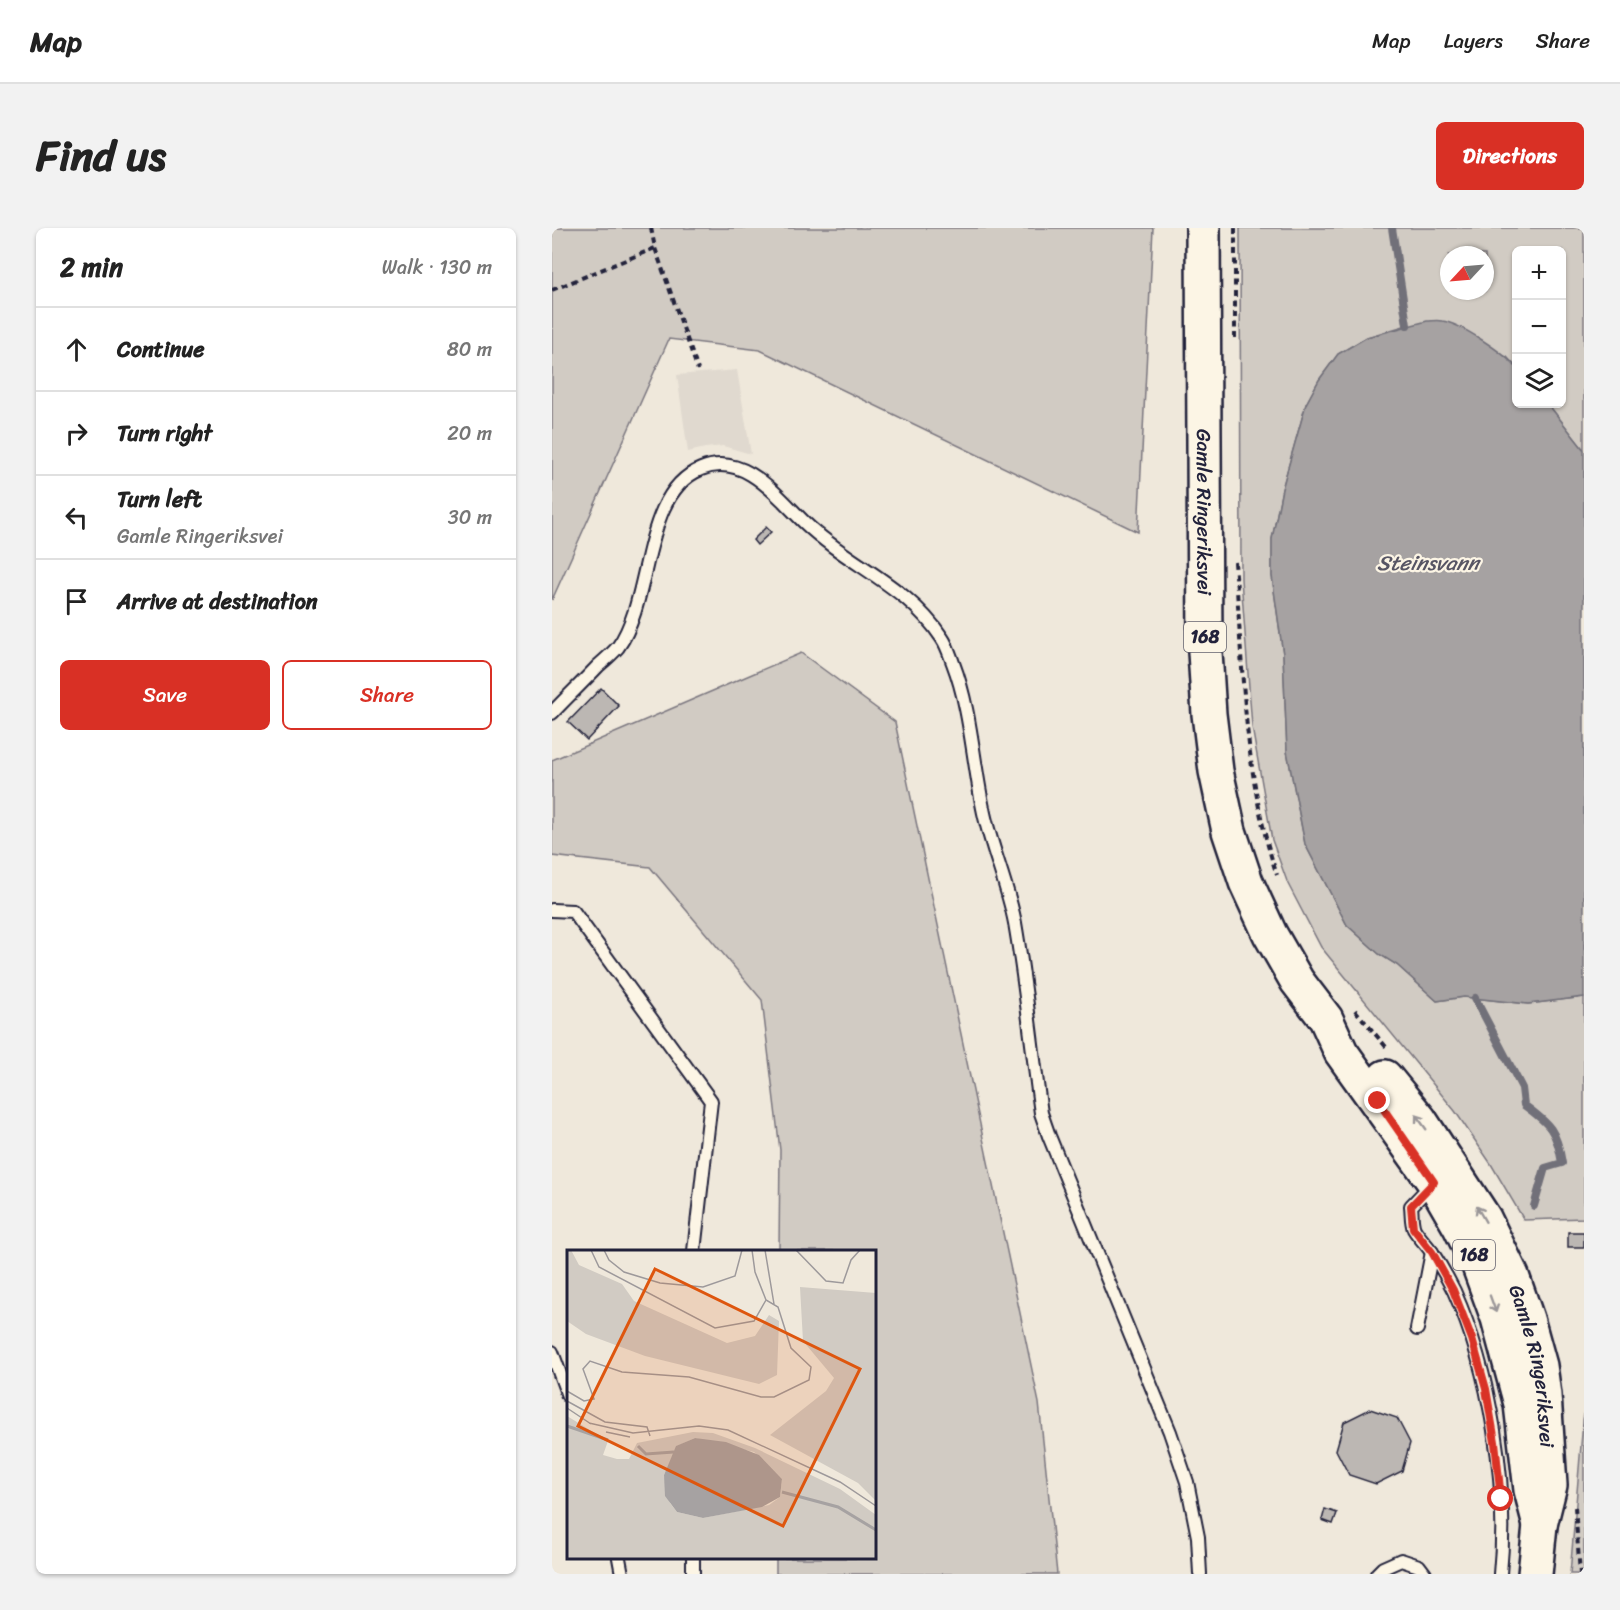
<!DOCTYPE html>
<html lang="en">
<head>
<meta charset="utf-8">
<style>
	:root { --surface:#fff; --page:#f2f2f2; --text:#222; --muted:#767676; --line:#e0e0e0; --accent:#d93025 }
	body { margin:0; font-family:Sriracha,sans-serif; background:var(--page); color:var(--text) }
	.controls { position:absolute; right:18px; top:18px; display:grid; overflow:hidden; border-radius:9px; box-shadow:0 2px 4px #0004 }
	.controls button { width:54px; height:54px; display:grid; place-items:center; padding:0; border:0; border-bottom:2px solid var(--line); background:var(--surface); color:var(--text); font:30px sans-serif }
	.compass { position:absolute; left:888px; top:18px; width:54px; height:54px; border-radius:50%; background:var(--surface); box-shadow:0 2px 4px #0004; rotate:244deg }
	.stop { position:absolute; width:18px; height:18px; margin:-14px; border:4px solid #d93025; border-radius:50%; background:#fff }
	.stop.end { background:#d93025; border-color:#fff; box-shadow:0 2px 6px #0008 }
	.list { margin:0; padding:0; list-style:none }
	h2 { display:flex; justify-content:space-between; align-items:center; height:78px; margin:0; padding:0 24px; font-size:26px }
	h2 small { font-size:20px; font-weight:400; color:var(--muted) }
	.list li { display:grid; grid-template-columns:39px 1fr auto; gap:18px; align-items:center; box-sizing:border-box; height:84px; padding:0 24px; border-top:2px solid var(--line) }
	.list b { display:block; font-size:22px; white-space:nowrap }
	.list p { margin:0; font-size:20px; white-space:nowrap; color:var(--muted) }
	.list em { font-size:20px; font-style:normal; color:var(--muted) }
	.actions { display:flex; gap:12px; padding:18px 24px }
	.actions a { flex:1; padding:14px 0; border:2px solid var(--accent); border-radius:9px; text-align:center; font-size:21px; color:var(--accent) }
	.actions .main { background:var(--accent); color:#fff }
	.icon { flex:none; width:33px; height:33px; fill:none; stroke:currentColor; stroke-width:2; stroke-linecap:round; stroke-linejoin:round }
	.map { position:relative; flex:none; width:1032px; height:1346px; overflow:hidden; border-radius:9px }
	header { display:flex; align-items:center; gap:36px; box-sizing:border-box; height:84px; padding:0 30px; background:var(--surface); border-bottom:2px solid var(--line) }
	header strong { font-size:28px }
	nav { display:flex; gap:33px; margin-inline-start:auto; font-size:21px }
	.intro { display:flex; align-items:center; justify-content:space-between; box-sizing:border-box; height:144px; padding:0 36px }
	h1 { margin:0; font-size:42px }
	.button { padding:15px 27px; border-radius:9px; background:var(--accent); color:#fff; font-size:21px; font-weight:700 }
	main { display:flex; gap:36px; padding:0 36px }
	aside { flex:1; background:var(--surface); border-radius:9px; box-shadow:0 2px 4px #0004 }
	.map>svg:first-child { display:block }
	.built { fill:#e0d9cf }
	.green { fill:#d1cbc3; stroke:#7a767f; stroke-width:1.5; fill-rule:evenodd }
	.water { fill:#a6a2a2; stroke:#716f79; stroke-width:1.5 }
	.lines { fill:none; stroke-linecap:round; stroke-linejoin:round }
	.stream { stroke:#716f79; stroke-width:8 }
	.building { fill:#bcb7b3; stroke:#22223b; stroke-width:1.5 }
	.lane-casing { stroke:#22223b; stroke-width:16 }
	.primary-casing { stroke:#22223b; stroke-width:38 }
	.path { stroke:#22223b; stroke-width:4; stroke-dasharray:6 4.5; stroke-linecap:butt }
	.lane { stroke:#fcf5e5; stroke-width:12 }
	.primary { stroke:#fcf5e5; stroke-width:33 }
	.oneway { stroke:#9a9698 }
	.route { stroke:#d93025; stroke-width:8 }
	.labels { text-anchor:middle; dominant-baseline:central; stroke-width:4.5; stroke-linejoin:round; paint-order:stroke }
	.shield { fill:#fcf5e5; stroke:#63616e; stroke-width:1.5 }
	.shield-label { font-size:18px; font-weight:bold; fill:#22223b }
	.street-label { font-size:20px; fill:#22223b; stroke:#fcf5e5 }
	.water-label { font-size:21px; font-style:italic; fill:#575564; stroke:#fcf5e5 }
	.inset-river { fill:none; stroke:#a6a2a2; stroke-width:3 }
	.inset-road { fill:none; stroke:#9d999b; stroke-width:1.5 }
	.view { fill:#de560e; fill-opacity:0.15; stroke:#de560e; stroke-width:3 }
	.inset-edge { fill:none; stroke:#22223b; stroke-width:3 }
</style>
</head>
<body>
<header>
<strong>Map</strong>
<nav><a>Map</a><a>Layers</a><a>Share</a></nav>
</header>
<div class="intro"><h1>Find us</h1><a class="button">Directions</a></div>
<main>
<aside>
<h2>2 min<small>Walk · 130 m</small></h2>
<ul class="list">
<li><svg class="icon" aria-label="ahead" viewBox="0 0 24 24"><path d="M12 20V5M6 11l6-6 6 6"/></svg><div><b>Continue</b></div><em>80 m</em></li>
<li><svg class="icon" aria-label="right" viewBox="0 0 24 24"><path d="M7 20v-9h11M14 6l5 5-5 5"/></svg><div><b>Turn right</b></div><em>20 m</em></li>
<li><svg class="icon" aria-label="left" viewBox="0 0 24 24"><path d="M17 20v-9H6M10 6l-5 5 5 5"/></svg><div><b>Turn left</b><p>Gamle Ringeriksvei</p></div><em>30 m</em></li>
<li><svg class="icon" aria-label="arrive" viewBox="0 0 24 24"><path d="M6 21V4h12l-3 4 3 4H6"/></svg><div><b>Arrive at destination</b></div></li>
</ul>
<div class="actions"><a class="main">Save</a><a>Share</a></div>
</aside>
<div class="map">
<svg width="1032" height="1346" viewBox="0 0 1032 1346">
	<rect width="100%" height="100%" fill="#efe8db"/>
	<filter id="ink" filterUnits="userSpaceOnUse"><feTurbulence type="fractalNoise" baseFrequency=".0167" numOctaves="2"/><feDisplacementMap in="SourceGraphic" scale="12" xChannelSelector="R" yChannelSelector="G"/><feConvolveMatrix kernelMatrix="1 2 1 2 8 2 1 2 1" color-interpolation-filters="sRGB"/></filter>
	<g filter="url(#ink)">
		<path class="built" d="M185 142 199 226 171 218 153 220 136 224 125 147Z"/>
		<g class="green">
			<path d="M0 0H601L586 304 208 122 117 111 0 372Z"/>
			<path d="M688 0H1032V222L996 176H1010V22H964V139L955 129 855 97 815 109 786 126 767 152 754 176 730 261 720 311V348L731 426 735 523 753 616 795 697 827 726 845 737 885 773 912 769 976 776 1032 769V990L972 992 939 936 903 883 769 719 736 656 720 612 700 499 689 351ZM897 27H933V63H897Z"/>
			<path d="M249 425 343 494 487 1175 505 1346H224V1330H322V1023H227L228 922 210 772 98 639 0 628V532Z"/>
			<path d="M1032 1182V1346H1018Z"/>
		</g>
		<path class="water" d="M875 93C880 93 885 92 890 93 908 95 952 125 964 139V176H996L1032 222V769L976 776 912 769 885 773 845 737 827 726 795 697 753 616 735 523 731 426 720 348V311L730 261 754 176 767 152 786 126 815 109Z"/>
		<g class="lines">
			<g class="stream">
				<path d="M840 0 855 97"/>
				<path d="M923 770 970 860 972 877C998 896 1005 903 1010 935L993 940 982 978"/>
			</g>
		</g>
		<g class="building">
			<path d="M214 299 219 304 205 317 201 312Z"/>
			<path d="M49 460 67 478 35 512 16 494Z"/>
			<rect x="1016" y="1004" width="16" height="15"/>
			<path d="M818 1181 845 1190 858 1215 850 1243 824 1256 797 1247 784 1222 792 1194Z"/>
			<path d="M773 1281 785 1285 781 1296 770 1292Z"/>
		</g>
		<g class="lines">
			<g class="lane-casing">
				<g id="lane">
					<path d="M0 485C15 469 31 454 46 438 53 432 60 426 66 419 101 371 89 265 149 241 192 223 226 269 253 295 298 338 355 357 390 410 395 417 398 427 401 435 419 482 421 535 432 585 440 622 456 658 463 695 474 758 480 822 489 885L497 908 618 1204 635 1254 646 1309 648 1346"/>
					<path d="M0 682 21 683 159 873 142 1023"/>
					<path d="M881 955 859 978C860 985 859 994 862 1001 866 1008 874 1016 879 1023 887 1035 895 1049 902 1063 938 1143 957 1258 948 1346"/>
					<path d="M865 1101 880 1024"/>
					<path d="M0 1124 16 1168"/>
					<path d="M67 1330 70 1346"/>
					<path d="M141 1346V1330"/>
					<path d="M825 1346 831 1340 849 1332 867 1338 873 1346"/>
				</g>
			</g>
			<g class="primary-casing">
				<g id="primary">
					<path id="s1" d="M651 0 653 424 657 486 664 543 677 603 694 654 718 706 745 753 774 791 789 824 882 954 908 999 927 1038 946 1090 969 1176 979 1262 988 1297"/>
					<path id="s2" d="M833 849 868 892 932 990 960 1048 975 1091 988 1138 992 1167 998 1257 988 1297 983 1346"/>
				</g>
			</g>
			<g class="path">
				<path d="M99 0 103 20 146 142"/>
				<path d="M683 0V110"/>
				<path d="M0 62 103 20"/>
				<path d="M683 334C691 437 691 547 725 647"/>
				<path d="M803 782 835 820"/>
				<path d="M1023 1279 1028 1346"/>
			</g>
			<use href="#lane" class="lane"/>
			<use href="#primary" class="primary"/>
		</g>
		<defs><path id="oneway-shaft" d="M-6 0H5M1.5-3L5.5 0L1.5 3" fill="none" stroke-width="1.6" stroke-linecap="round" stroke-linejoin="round" transform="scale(1.5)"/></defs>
		<g class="oneway">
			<use href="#oneway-shaft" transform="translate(869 894) rotate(-126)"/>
			<use href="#oneway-shaft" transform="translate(929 986) rotate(-120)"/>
			<use href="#oneway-shaft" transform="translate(941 1076) rotate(70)"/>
		</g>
	</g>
	<g class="lines" filter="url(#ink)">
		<path class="route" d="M826 873 882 954 859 978 861 1000 880 1024 901 1062 920 1111 934 1161 943 1214 949 1271"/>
	</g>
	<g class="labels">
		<g class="shield">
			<rect x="632" y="394" width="42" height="30" rx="4.5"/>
			<rect x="901" y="1012" width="42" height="30" rx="4.5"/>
		</g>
		<g class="shield-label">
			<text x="653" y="409">168</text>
			<text x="922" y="1027">168</text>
		</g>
		<g class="street-label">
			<text stroke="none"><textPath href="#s1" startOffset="284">Gamle Ringeriksvei</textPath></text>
			<text stroke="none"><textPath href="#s2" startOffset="330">Gamle Ringeriksvei</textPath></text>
		</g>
		<g class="water-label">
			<text x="876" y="335">Steinsvann</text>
		</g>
	</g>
	<g transform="translate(15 1022)">
		<rect width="309" height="309" fill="#efe8db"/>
		<path d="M0 0H4L12 15 55 34 67 51 160 93 188 86 202 65 212 71 210 125 192 134 78 106 19 84 0 71ZM233 37 309 43V251L291 233 203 185 259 141 267 128 236 91ZM0 166 41 191 36 205 50 209H62L70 193 126 182 146 183 188 198 273 239 309 265V309H0ZM128 188 187 202 215 229 213 247 202 255 136 268 110 262 103 253 97 225 110 196Z" fill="#d1cbc3" fill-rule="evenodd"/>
		<path d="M128 188 159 192 192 205 215 229 213 247 195 257 136 268 110 262 98 246 97 225 109 196Z" fill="#a6a2a2"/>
		<path class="inset-river" d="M0 176 41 190M71 196 79 204 107 202M215 242 271 257 309 280"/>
		<path class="inset-road" d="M24 0 32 17 148 78 187 71 199 50M37 0 42 10 57 22 93 33 136 37 168 26 175 0M198 0 207 54M229 0 259 31 276 33 284 10 293 0M0 141 17 151 27 149 16 119 23 111 55 122 122 127 194 147H207L242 130 244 117 224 98 211 57 199 50 188 22 185 0M0 151 38 172 80 177 83 186M0 158 24 174M22 173 66 183 132 176 161 180 273 232 309 256M39 182 63 187"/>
		<path class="view" d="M88 19 293 119 216 276 11 176Z"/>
		<rect width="309" height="309" class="inset-edge"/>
	</g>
</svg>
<div class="controls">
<button>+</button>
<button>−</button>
<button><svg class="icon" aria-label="layers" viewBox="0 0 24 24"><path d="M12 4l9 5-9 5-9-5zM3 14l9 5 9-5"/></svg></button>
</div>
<svg class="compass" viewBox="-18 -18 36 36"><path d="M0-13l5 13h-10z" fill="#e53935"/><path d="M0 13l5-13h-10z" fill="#767676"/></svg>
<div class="stop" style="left:949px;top:1271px"></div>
<div class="stop end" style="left:826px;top:873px"></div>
</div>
</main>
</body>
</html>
